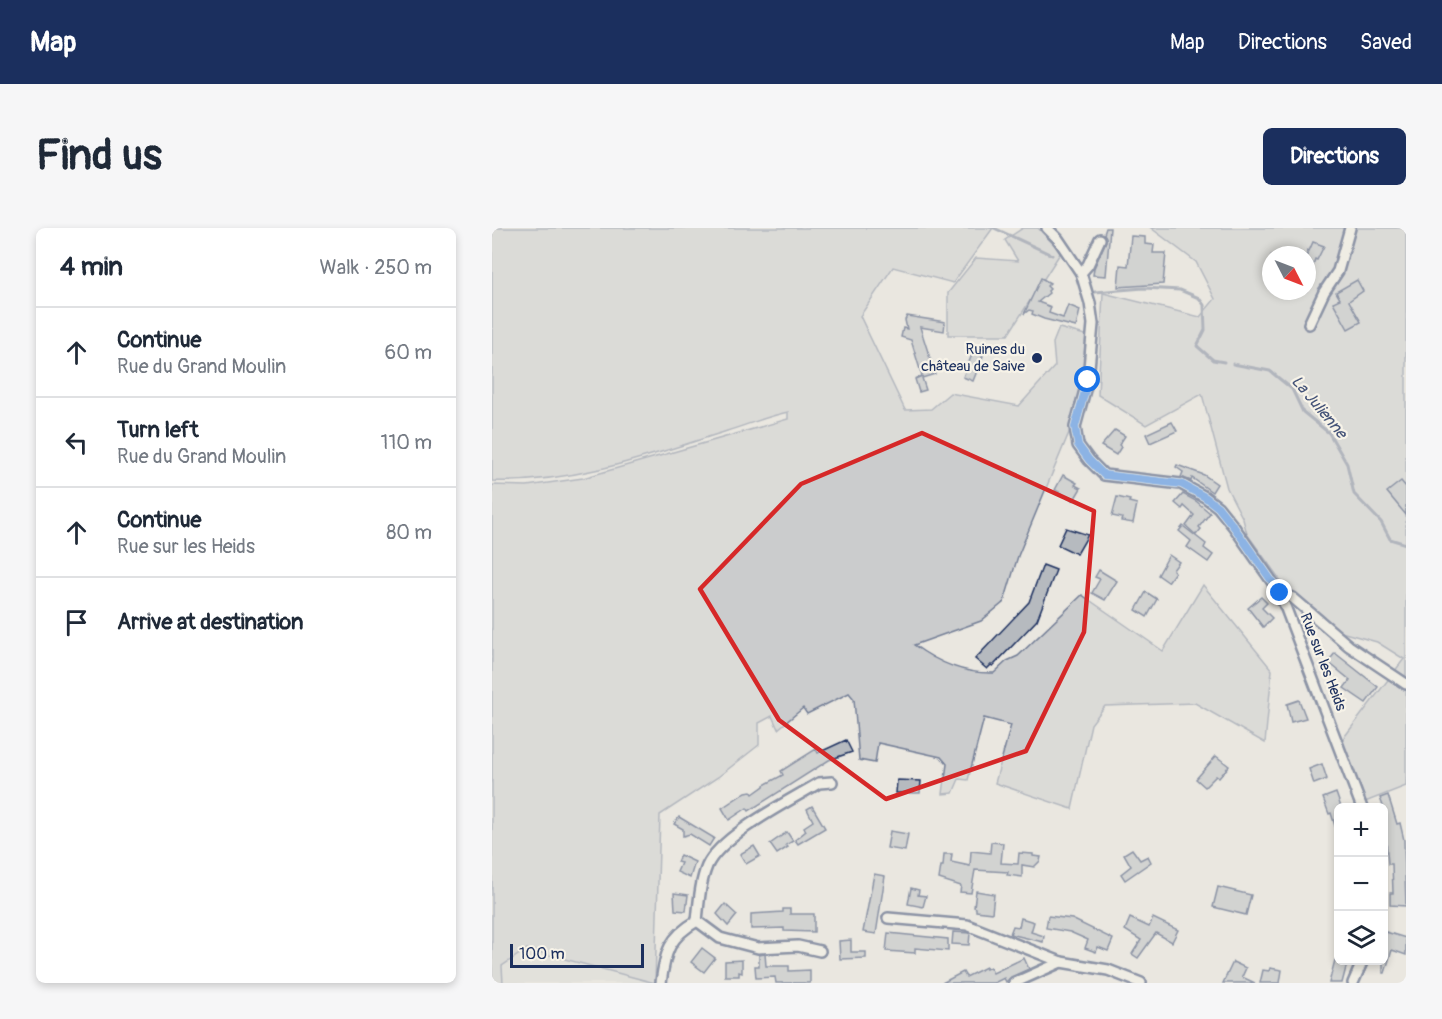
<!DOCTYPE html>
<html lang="en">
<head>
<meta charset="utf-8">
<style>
	:root { --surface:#fff; --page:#f6f6f7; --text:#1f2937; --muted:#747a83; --line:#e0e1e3; --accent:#1b2f5e }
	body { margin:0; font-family:Pangolin,sans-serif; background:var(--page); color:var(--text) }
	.controls { position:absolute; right:18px; bottom:18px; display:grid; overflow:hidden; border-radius:9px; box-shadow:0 3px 9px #0003 }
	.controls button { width:54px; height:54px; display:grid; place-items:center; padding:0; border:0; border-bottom:2px solid var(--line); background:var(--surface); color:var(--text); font:30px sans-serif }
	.compass { position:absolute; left:770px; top:18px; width:54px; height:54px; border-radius:50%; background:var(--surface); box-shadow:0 3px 9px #0003; rotate:132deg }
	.scale { position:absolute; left:18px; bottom:15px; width:134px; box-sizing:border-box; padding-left:6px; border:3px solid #1b2f5e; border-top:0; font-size:16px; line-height:21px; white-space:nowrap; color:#1b2f5e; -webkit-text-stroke:4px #f7f3e8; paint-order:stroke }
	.stop { position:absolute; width:18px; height:18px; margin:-14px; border:4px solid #1a73e8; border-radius:50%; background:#fff }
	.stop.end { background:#1a73e8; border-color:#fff; box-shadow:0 2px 6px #0008 }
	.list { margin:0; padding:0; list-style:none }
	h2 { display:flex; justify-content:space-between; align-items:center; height:78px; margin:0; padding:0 24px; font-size:26px }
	h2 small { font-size:20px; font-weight:400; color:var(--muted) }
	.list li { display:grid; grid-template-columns:39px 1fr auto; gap:18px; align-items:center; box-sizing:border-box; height:90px; padding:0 24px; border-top:2px solid var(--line) }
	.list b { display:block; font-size:22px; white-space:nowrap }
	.list p { margin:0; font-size:20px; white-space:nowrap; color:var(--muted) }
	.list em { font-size:20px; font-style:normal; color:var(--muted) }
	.icon { flex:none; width:33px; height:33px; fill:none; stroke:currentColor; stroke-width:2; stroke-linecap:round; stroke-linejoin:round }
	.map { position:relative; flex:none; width:914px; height:755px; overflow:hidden; border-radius:9px }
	header { display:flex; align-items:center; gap:36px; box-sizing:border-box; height:84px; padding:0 30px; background:var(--accent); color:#fff }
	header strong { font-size:28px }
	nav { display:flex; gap:33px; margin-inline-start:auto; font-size:21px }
	.intro { display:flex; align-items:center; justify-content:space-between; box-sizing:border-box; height:144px; padding:0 36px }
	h1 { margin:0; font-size:42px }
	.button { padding:15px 27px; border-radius:9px; background:var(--accent); color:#fff; font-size:21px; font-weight:700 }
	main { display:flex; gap:36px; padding:0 36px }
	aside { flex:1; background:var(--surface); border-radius:9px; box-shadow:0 3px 9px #0003 }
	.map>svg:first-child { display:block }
	.built { fill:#dadad6 }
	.green { fill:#cbcccd; stroke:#737e96; stroke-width:1.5; fill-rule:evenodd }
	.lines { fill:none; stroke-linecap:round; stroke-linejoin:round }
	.stream { stroke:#6d7892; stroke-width:3 }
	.building { fill:#b6babf; stroke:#1b2f5e; stroke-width:1.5 }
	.minor-casing { stroke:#1b2f5e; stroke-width:14 }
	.minor { stroke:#f7f3e8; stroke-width:9 }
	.route { stroke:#1a73e8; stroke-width:8 }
	.marked { fill:none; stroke:#d62828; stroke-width:4.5; stroke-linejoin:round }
	.poi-dot { fill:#1b2f5e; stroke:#f7f3e8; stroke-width:2 }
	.labels { text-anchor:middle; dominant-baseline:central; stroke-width:4.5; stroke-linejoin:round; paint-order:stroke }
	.poi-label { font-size:15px; fill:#1b2f5e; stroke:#f7f3e8; text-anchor:end }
	.street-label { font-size:15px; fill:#1b2f5e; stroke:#f7f3e8 }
	.water-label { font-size:16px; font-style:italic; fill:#445378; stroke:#f7f3e8 }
</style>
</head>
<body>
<header>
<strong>Map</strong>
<nav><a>Map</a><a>Directions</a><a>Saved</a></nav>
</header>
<div class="intro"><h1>Find us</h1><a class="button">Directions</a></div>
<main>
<aside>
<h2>4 min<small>Walk · 250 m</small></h2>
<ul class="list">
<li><svg class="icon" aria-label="ahead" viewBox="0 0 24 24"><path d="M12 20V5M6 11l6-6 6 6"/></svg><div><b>Continue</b><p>Rue du Grand Moulin</p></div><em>60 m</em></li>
<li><svg class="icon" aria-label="left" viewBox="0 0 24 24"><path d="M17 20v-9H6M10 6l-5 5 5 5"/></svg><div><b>Turn left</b><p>Rue du Grand Moulin</p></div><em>110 m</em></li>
<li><svg class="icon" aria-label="ahead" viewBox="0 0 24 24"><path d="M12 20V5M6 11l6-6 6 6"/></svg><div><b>Continue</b><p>Rue sur les Heids</p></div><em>80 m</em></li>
<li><svg class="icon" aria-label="arrive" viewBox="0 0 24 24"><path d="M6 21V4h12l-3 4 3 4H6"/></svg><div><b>Arrive at destination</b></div></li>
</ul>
</aside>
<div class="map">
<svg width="914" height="755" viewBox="0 0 914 755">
	<rect width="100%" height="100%" fill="#eae7e0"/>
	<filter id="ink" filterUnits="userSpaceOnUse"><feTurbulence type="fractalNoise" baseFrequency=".0167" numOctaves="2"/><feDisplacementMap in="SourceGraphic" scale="12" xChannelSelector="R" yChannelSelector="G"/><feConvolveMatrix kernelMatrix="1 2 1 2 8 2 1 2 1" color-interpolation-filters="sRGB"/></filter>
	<g filter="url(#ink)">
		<path class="built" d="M35 721 163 755H11L10 738Z"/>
		<g class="green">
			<path d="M0 0H501L461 55 401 39 368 88 413 182 439 181 458 165 527 178 563 138 561 115 567 100 597 108 581 195 526 328 512 374 489 393 422 417C445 434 473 446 502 445L515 433 526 428 590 367 671 423 711 357 780 442 773 515 703 475 613 478 599 496 580 581 503 555 519 497 492 490 476 552 467 551 461 565 451 566 455 536 449 529 386 515 383 535 367 532 362 471 357 465 315 486 311 480 286 501 280 488 267 495V517L226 549 168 587 163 755 35 721 10 738 11 755H0V257L35 258 91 250 296 191V184C276 188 255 197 235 203 159 227 82 256 0 253Z"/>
			<path d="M531 0H546L569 24 516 107H456V65L484 30 526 33 513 12Z"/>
			<path d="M659 0H914V558L873 574 850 512 912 431 885 414 849 404 792 357 755 306 751 291 735 260 710 166 654 197 606 167 611 65 708 89 723 71 704 34ZM779 27H815V63H779Z"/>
		</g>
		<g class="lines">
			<g class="stream">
				<path d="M502 0 560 27"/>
				<path d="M603 64 652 60 688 62 707 70 712 77 713 102 705 118 721 132 732 134"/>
				<path d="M741 136 778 143 800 161 811 184 837 205 855 236 862 266 889 294 898 311 914 316"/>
			</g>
		</g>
		<g class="building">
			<path d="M614 0H618L614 48 601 47 602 40 614 13 612 6Z"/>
			<path d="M639 8 653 9V16L662 17 661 25H674L671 56 626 59 628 37 636 38Z"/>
			<path d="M821 14 832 18 825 32 823 31 821 37 815 34V22L817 23Z"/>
			<path d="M549 50 558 55 555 58 558 61 556 63 557 65 546 74 559 79 557 85 571 90 576 77 588 82 584 99 552 91 540 86 541 83 537 82 532 86Z"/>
			<path d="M865 52 871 63 857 73 869 94 856 101 841 74 848 71 844 64Z"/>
			<path d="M415 88 453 94 452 103 428 99 443 146 430 150 434 162 427 164 423 151 430 148 419 112 409 109 411 100 415 101 413 92Z"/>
			<path d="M481 124 491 128 481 153 471 149Z"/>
			<path d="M680 194 685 203 658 215 654 206Z"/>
			<path d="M623 202 633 208 627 217 629 219 624 227 609 218Z"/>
			<path d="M685 237 712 247 725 256 720 264 700 250 699 253 689 249 691 244 684 239Z"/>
			<path d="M571 247 585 255 583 257 589 260 582 272 563 262Z"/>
			<path d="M909 253 914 259V287L895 264Z"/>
			<path d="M691 266 704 273 718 285 707 299 709 301 704 307 694 298 702 287 692 278 690 281 683 275Z"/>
			<path d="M625 269 638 272 637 274 645 276 641 295 629 293 630 290 620 288Z"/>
			<path d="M691 298 714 316 712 320 721 327 716 334 695 319 699 313 687 303Z"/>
			<path d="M574 300 596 307 585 326 566 317Z"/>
			<path d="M677 327 687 334 681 342 683 344 676 354 666 347Z"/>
			<path d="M551 337 564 342 545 392 501 438 499 437 495 441 483 431 537 374Z"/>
			<path d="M607 342 625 353 613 372 600 365 608 351 603 349Z"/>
			<path d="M654 364 665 371 655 389 644 382Z"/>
			<path d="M769 369 775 375 770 380 780 390 771 399 756 380Z"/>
			<path d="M843 425 886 459 874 475 852 460 858 452 836 434Z"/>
			<path d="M807 472 814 490 799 494 795 476Z"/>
			<path d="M354 512 360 524 337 532 257 583 255 580 237 592 230 580 254 564 259 563 261 566 272 558V557L291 547 289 543 324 521 326 525Z"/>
			<path d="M724 528 737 538 727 550 724 548 713 559 704 551Z"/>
			<path d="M830 536 835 551 822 556 817 541Z"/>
			<path d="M405 552 429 553 428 565H404Z"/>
			<path d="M844 565 849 579H846V604H845L839 585 837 586 831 570Z"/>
			<path d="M896 567 905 596 908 595 912 612 914 678 898 677V665H901L900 636H896L891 578 888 570Z"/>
			<path d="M320 578 333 600 306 616 303 612 314 603 312 599 321 593 315 581Z"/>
			<path d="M187 589 222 610 217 618 198 606 191 608V601L182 596Z"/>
			<path d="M398 603 416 606 413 623 395 620Z"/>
			<path d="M295 604 301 613 294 617 296 619 285 626 278 616Z"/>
			<path d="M499 614 511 615 509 635 526 636 527 625 541 626V628L549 629 548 633 542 639 530 637V649L515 647 516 644 483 642 479 665 468 664 469 658 447 651 449 638H451L452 626H460L459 634 478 638 479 623 498 625Z"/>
			<path d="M262 618 268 628 254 636 248 626Z"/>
			<path d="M640 621 648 632 656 628 659 634 633 652 629 646 639 638 632 626Z"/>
			<path d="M188 627 203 634 198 650 185 644 189 635 185 634Z"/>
			<path d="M382 646 393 648 384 706 371 704Z"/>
			<path d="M726 659 759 667 754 687 721 679Z"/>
			<path d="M419 660 427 662 426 667 434 668 431 679 416 676Z"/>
			<path d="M484 663 502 666 500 685 484 683V680L482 679Z"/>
			<path d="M182 665 196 667 194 683 183 682Z"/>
			<path d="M233 676 245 687 236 698 225 686Z"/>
			<path d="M291 681H298V686H322V704L292 703V700L259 701V686L291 684Z"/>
			<path d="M556 688 580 691 621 711 616 723 606 719 604 724 593 720 596 712 578 704 554 700Z"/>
			<path d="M529 690 542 694 539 704 552 708 551 714 518 706 521 698 527 699Z"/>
			<path d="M638 690 657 699 661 690 686 702 680 714 664 705 646 730 640 726 649 712 633 702Z"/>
			<path d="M461 704 478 705 477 717 460 716Z"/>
			<path d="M894 704 914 710V727L900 722 893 745H891V714Z"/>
			<path d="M396 705 456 711V723L423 720V725L394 723Z"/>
			<path d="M359 712V724H374V730L348 731 347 713Z"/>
			<path d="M210 720 223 730 212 744 199 734Z"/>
			<path d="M273 726 274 738H297V743L318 742V755H284L283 749 264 750 263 738H267V727Z"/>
			<path d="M532 730 537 741 519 749 514 754 512 750 502 755H450L471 744 474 749 494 739V741L498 739 501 745Z"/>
			<path d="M250 732V745L247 744V748H233V733Z"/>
			<path d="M843 732H856L850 755H837Z"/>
			<path d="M741 734 754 740 750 749 763 755H731Z"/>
			<path d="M778 740 790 742 788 755H768L771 742 777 743Z"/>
		</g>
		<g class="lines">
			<g class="minor-casing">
				<g id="minor">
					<path d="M555 0 566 11 589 45 598 75 601 96 596 151 583 199 586 217 597 232 612 247 689 256 713 269 726 279 742 299 788 365 870 580"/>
					<path d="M589 45 596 37 608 11"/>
					<path d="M817 96 832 64 846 43 858 0"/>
					<path d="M788 365 801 370 857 418 914 456"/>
					<path d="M396 690 475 697 569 734"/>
					<path d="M205 693 228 710 266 720 306 718 328 723"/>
					<path d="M169 755C173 724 177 709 205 693 207 674 208 655 215 638 229 607 297 573 327 555L340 554"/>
					<path d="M522 755 569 734 616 742 649 755"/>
					<path d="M861 755 871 732"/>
				</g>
			</g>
			<use href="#minor" class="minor"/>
		</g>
	</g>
	<g class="lines" filter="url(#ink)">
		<path class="route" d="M596 152 583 199 586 217 597 232 612 247 689 256 713 269 726 279 742 299 788 365"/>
	</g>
	<path d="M0 0H914V755H0ZM430 205 602 283 592 404 534 523 394 571 287 492 208 361 309 256Z" fill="#eae7e0" fill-opacity=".55" fill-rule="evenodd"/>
	<path class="marked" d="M430 205 602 283 592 404 534 523 394 571 287 492 208 361 309 256Z"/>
	<circle class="poi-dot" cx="545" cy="130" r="6"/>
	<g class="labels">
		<g class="poi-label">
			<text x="533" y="121">Ruines du<tspan x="533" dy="17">château de Saive</tspan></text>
		</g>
		<g class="street-label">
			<text transform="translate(831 434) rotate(69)">Rue sur les Heids</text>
		</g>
		<g class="water-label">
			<text transform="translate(827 179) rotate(50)">La Julienne</text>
		</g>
	</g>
</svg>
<div class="controls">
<button>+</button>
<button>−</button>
<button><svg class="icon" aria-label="layers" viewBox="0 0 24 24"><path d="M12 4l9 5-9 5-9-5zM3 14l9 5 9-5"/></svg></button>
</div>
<svg class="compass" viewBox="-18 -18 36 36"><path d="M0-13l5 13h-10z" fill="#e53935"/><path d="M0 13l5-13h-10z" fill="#747a83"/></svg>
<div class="scale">100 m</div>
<div class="stop" style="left:596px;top:152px"></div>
<div class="stop end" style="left:788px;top:365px"></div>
</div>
</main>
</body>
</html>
